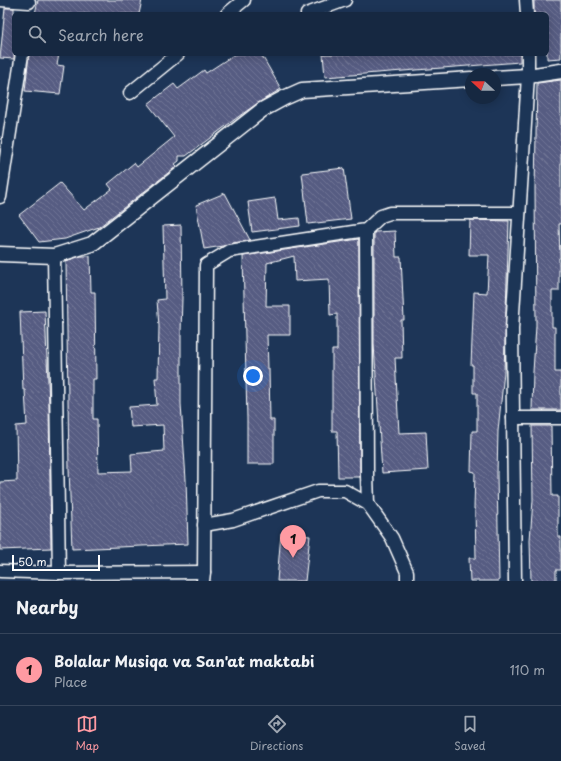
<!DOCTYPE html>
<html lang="en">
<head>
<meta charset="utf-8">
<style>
	:root { --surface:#162841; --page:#1f3048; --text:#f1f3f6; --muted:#9ea6b1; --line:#35445a; --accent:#ff9aa2 }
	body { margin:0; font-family:"Playpen Sans",sans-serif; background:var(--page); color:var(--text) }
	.compass { position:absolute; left:465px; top:68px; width:36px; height:36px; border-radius:50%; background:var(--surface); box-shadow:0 2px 10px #0003; rotate:291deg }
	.scale { position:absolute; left:12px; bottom:10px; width:88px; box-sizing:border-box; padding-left:4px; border:2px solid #fff; border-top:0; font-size:11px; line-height:14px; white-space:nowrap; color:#fff; -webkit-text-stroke:3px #1d3557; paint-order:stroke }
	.you { position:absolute; left:253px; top:376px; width:14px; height:14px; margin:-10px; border:3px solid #fff; border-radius:50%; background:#1a73e8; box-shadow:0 0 0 6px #1a73e833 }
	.badge { display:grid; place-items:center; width:26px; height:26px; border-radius:50%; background:var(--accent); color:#111; font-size:13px; font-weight:700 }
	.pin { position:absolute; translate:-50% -33px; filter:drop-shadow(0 1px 2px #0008) }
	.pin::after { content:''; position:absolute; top:21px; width:14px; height:12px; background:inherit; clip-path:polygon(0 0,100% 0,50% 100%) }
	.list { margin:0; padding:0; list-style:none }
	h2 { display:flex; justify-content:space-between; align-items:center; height:52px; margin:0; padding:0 16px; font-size:17px }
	h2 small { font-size:13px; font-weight:400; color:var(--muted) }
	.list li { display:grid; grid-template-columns:26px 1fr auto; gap:12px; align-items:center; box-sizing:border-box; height:72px; padding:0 16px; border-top:1px solid var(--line) }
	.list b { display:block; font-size:15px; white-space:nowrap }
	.list p { margin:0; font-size:13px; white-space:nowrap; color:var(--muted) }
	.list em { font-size:13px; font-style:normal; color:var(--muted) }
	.icon { flex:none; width:22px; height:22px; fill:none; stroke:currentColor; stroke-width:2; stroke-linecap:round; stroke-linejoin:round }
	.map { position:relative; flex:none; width:561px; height:581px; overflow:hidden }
	.search { position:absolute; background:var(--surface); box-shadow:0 2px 10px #0003; left:12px; right:12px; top:12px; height:44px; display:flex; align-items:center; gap:10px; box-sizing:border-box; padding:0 14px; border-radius:6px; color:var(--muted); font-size:15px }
	.sheet { height:124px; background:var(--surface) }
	nav { display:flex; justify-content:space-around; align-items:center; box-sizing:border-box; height:56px; border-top:1px solid var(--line); background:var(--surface); font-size:11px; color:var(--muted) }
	nav a { display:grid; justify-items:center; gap:2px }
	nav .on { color:var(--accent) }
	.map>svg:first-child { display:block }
	.building { fill:url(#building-back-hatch); stroke:#fff }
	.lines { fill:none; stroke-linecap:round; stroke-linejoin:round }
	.minor-casing { stroke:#fff; stroke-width:15 }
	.tertiary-casing { stroke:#fff; stroke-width:17 }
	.minor { stroke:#1d3557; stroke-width:12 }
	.tertiary { stroke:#1d3557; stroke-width:14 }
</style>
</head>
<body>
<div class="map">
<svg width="561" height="581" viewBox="0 0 561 581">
	<defs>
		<pattern id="building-back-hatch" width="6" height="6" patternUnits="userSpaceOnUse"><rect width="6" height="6" fill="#565c82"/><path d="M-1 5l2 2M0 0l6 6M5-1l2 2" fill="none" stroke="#6f7495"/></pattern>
	</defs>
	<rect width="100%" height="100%" fill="#1d3557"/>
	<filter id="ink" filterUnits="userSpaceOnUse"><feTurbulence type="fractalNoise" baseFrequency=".025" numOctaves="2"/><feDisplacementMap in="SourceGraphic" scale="8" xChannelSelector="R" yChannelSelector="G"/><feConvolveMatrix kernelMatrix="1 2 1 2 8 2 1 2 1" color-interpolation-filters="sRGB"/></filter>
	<g filter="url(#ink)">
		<g class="building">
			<path d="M38 0H142L139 14H35Z"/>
			<path d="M534 0H561V58L547 59V14H534Z"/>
			<path d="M5 8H14V59L0 58Z"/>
			<path d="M29 54H59L57 65 64 66 60 94 25 91Z"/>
			<path d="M235 54H261L281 89 258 103 238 117 186 156H179V161L175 164 177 166 99 227 65 239 39 242 19 215 60 183 84 210 112 189 108 184 134 163 137 167 174 137 148 104 174 84 178 89 204 70 206 73Z"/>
			<path d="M323 54H520V62L325 77Z"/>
			<path d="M561 80V224H559L560 258H559V291H552V327H555V372H561V410H532L533 372 536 326 535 188 537 83Z"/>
			<path d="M344 168 351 219 308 224 302 173Z"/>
			<path d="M225 193 250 240 228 244 223 246 204 249 196 205Z"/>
			<path d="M275 198 278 220 299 218 300 226 252 232 248 202Z"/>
			<path d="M470 220 509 221 504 372 498 431 497 474 499 581H470L469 558H476L475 509H474L475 472 471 471 472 431H477V393H473V365H471L474 292 487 293 489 255H469Z"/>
			<path d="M181 225 182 298 181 333V404L186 480 188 544 72 549 69 469 66 261 81 256H90L91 292H95L96 379H93V419H97L98 472 132 471 131 454 164 451 163 425 131 427 129 407 157 405 155 378H158L159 326 157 300 165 299 163 226Z"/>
			<path d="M395 231 396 257H401L404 320H401L402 358H395L399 433 426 432 428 470 382 473 374 344V233L375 232Z"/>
			<path d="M359 239 360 477H338L337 431H332V350H337V314L330 315 329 279 295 281 294 256 267 263 266 306H290V335H267L268 369H269L270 420H274V464H247V419L243 256Z"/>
			<path d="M45 311 49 405 51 548 0 550V482L17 481 16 426 27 425 25 390H23L20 312Z"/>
			<path d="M532 426H551L552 496H558V537H561V570H556V581H531L530 540 533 500Z"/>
			<path d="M281 533 310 536 305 581H277Z"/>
		</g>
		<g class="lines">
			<g class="minor-casing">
				<g id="minor">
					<path d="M0 0 29 2"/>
					<path d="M526 0 527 14"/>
					<path d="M227 14 244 0"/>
					<path d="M307 14 345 0"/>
					<path d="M130 93 178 54"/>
					<path d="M0 197 22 54"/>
					<path d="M366 230 367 475 368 504"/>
					<path d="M54 256 59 573"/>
					<path d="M513 418H561"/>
					<path d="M204 525 233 520 318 491H345L368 504 392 538 407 572V581"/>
					<path d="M0 571 59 573 204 572"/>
					<path d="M203 581 204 572 206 265 229 251 366 230 381 216 390 213H519"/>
					<path d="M515 581 512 329 528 76V54"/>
				</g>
			</g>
			<g class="tertiary-casing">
				<g id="tertiary">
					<path d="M495 78 528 76 561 71"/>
					<path d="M0 254 54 256 92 244 262 110 284 98 302 90 471 79"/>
				</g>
			</g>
			<use href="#minor" class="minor"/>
			<use href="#tertiary" class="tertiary"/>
		</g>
	</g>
</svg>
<svg class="compass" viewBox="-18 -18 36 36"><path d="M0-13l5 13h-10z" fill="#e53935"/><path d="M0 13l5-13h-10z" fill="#9ea6b1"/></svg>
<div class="scale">50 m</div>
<div class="you"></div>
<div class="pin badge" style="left:293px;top:558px">1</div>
<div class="search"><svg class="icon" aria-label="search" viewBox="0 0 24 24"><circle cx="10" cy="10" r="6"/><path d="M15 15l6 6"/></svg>Search here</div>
</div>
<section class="sheet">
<h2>Nearby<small></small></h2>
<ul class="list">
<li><span class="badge">1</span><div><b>Bolalar Musiqa va San'at maktabi</b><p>Place</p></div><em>110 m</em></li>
</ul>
</section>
<nav>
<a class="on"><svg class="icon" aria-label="map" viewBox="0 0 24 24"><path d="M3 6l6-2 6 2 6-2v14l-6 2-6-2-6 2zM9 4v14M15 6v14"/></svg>Map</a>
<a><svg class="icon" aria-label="directions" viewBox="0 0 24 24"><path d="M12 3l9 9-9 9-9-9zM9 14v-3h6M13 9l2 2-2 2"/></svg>Directions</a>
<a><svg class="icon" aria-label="saved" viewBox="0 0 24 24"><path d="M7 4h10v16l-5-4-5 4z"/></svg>Saved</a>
</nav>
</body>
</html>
